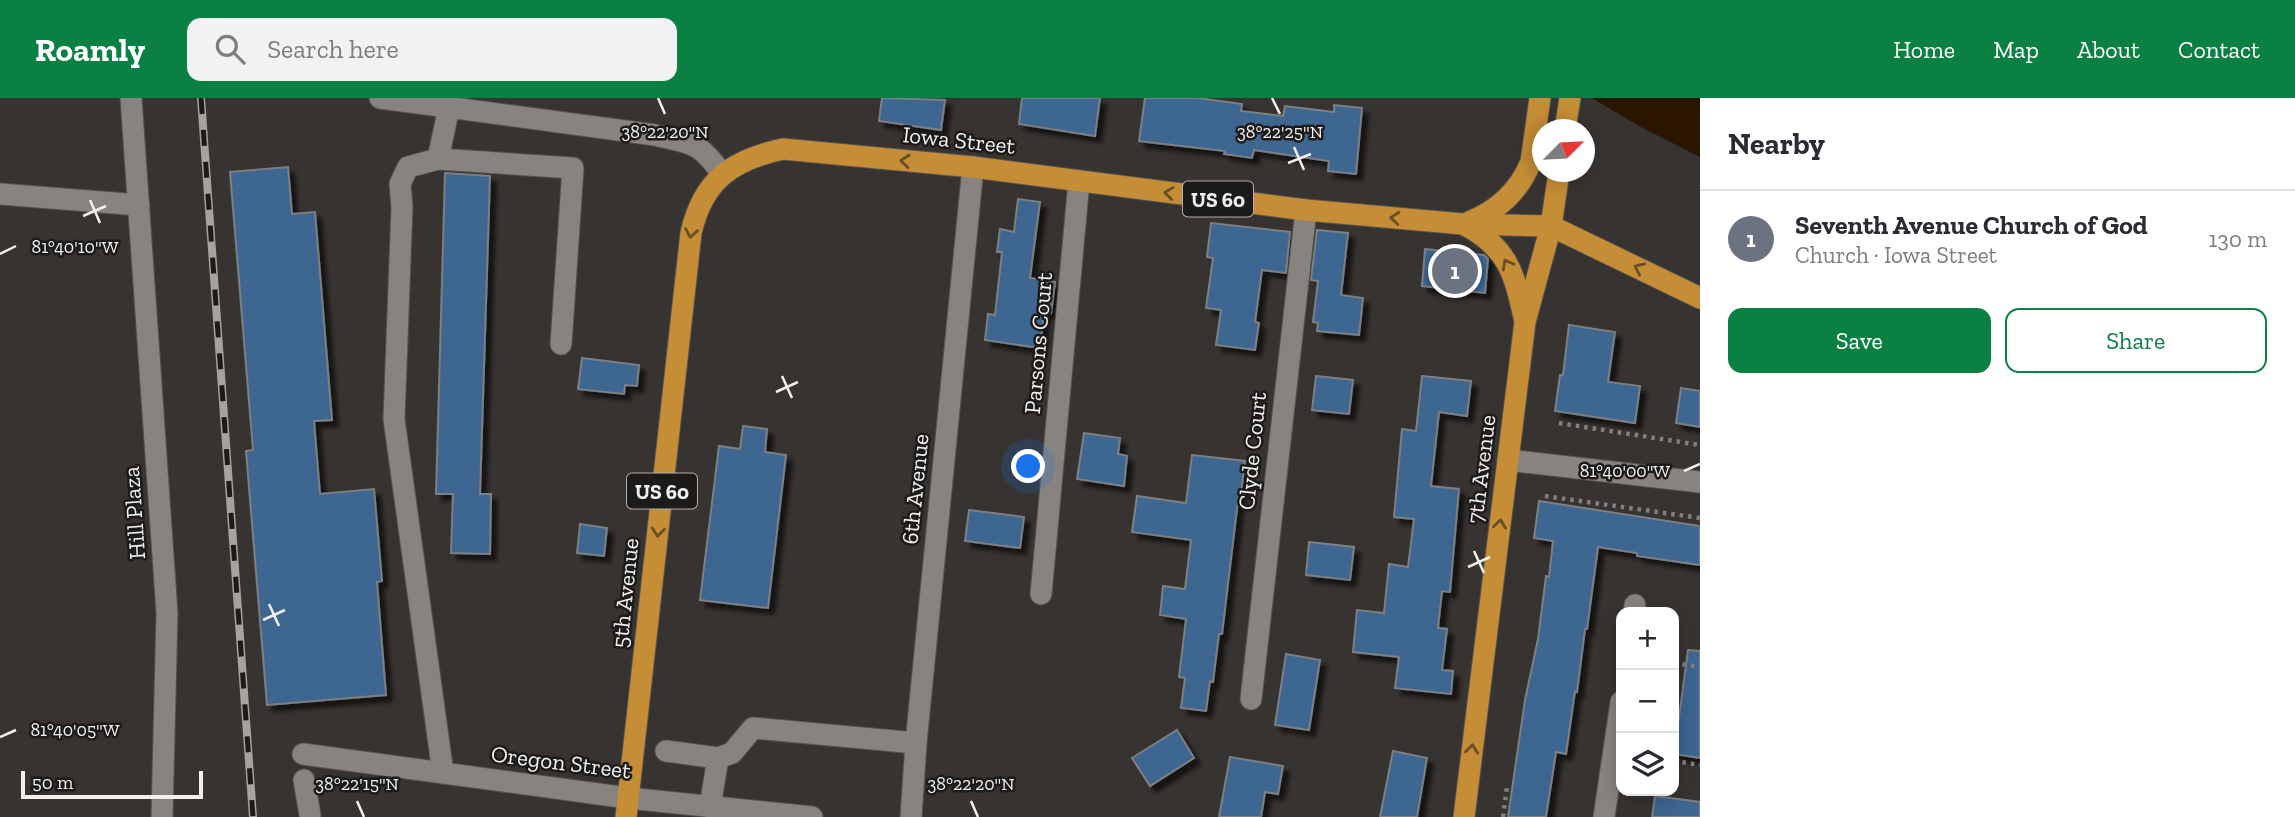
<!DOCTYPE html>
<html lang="en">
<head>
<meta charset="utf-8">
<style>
	:root { --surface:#fff; --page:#f2f2f3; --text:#2b2b33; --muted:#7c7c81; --line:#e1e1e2; --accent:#0b8043 }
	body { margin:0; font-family:"Zilla Slab",serif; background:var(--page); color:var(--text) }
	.controls { position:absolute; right:21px; bottom:21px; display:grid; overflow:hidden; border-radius:14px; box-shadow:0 4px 18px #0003 }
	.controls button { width:63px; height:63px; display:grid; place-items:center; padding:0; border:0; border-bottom:2px solid var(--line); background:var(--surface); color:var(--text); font:35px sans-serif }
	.compass { position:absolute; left:1532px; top:21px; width:63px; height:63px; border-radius:50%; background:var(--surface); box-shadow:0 4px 18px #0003; rotate:66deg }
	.scale { position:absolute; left:21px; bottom:18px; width:182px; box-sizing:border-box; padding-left:7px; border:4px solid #f2f0ee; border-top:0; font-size:19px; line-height:24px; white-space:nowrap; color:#f2f0ee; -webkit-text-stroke:5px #1d1b1a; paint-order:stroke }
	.you { position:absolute; left:1029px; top:369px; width:24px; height:24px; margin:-18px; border:5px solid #fff; border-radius:50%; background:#1a73e8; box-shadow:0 0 0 10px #1a73e833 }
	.badge { display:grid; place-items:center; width:46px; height:46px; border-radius:50%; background:var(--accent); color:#fff; font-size:23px; font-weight:700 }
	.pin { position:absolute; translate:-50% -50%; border:4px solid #fff; box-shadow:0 2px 7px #0006 }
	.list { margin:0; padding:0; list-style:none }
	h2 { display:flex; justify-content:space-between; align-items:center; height:91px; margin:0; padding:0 28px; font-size:30px }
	h2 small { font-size:23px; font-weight:400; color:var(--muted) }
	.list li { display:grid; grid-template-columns:46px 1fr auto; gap:21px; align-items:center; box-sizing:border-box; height:98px; padding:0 28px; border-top:2px solid var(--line) }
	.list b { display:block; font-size:26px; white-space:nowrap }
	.list p { margin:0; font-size:23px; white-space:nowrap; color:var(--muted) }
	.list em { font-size:23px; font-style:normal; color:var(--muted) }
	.actions { display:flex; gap:14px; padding:21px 28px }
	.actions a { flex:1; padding:16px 0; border:2px solid var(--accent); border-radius:14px; text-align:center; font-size:24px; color:var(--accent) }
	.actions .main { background:var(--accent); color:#fff }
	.icon { flex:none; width:38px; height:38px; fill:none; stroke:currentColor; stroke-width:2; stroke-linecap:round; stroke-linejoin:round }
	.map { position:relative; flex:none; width:1700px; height:719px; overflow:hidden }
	header { display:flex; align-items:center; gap:42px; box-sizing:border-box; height:98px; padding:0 35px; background:var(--accent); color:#fff }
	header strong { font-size:33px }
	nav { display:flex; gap:38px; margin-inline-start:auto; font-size:24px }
	.search { width:490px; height:63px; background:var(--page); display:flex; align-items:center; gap:18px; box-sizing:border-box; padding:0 24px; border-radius:14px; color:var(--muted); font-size:26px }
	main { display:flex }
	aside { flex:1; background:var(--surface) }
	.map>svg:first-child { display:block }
	.water { fill:#291500 }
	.building { fill:#3d6691; stroke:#7c7f84; stroke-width:2; filter:url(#shadow) }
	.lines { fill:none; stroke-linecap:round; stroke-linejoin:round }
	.minor-casing { stroke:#555250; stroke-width:23 }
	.major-casing { stroke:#555250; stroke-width:23 }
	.path { stroke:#837f7d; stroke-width:4.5; stroke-dasharray:3.5 5; stroke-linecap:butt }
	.minor { stroke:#87837f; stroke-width:21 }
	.major { stroke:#c58d35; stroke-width:21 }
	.rail-casing { stroke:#a5a2a0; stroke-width:8 }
	.rail { stroke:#1d1b1a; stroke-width:5; stroke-dasharray:16; stroke-linecap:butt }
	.oneway { stroke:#694e26 }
	.ticks { fill:none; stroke:#f2f0ee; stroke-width:2.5 }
	.labels { text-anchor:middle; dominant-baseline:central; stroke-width:5; stroke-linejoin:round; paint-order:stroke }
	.shield { fill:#1d1b1a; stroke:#b2b0ae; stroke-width:2 }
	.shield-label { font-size:21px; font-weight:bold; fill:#f2f0ee }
	.street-label { font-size:23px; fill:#f2f0ee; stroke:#1d1b1a }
	.ticks-label { font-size:18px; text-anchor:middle; fill:#f2f0ee; stroke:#1d1b1a; stroke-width:5; stroke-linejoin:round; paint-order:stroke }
</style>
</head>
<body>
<header>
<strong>Roamly</strong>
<div class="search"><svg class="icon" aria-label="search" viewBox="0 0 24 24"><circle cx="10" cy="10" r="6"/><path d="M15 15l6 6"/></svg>Search here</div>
<nav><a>Home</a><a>Map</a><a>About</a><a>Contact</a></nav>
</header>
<main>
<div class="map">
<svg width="1700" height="719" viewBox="0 0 1700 719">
	<defs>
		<filter id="shadow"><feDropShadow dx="6" dy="6" stdDeviation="2" flood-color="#0009"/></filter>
	</defs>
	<rect width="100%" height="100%" fill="#373330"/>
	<path class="water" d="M1592 0H1700V59L1639 28Z"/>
	<g class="building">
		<path d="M882 0 945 2 941 32 879 23Z"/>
		<path d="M1022 0H1100L1095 38 1019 26Z"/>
		<path d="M1145 0H1198L1242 6 1241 13 1283 18 1285 8 1334 14V7L1362 10 1356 76 1328 73 1329 63 1254 52 1252 60 1224 56 1225 53 1139 43Z"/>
		<path d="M288 69 292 116 315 114 332 322 314 323 320 396 374 391 382 483 377 484 386 597 267 607 246 353 253 352 230 74Z"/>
		<path d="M445 75 490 78 480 396H491L490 456 451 455 453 396H436Z"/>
		<path d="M1018 101 1040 104 1030 180 1055 184 1051 215 1044 214 1040 250 985 242 988 216 995 217 1002 154H997L1000 131 1014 134Z"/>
		<path d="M1211 125 1290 134 1286 175 1262 172 1255 224 1259 225 1255 252 1216 247 1221 212 1206 210 1213 160 1207 159Z"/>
		<path d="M1317 132 1348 135 1341 197 1363 200 1359 237 1317 233 1318 225 1313 224 1318 183 1311 182Z"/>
		<path d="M1425 151 1484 157 1488 161 1485 195 1422 188Z"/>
		<path d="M1569 227 1615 234 1608 284 1640 288 1635 325 1555 313 1560 277H1563Z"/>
		<path d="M582 260 639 267 637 288 625 287 624 296 578 291Z"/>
		<path d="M1316 278 1353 282 1349 316 1312 312Z"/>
		<path d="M1422 278 1471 283 1467 318 1439 314 1431 388 1459 391 1450 494 1442 493 1438 530 1447 531 1442 572 1453 573 1451 596 1395 590 1399 559 1353 554 1357 512 1384 515 1389 466 1408 469 1414 421 1394 419 1402 331 1416 333Z"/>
		<path d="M1681 290 1700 293V329L1676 325Z"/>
		<path d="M743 328 767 331 765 354 786 357 768 510 700 502 719 348 740 351Z"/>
		<path d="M1084 335 1120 340 1118 356 1127 358 1124 388 1077 381Z"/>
		<path d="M1192 357 1245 363 1241 395 1239 394 1222 536H1219L1213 584 1210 583 1206 613 1181 610 1185 580 1179 579 1186 521 1160 517 1163 488 1185 491 1191 442 1132 434 1137 398 1186 405Z"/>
		<path d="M1539 403 1700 428V467L1637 458V455L1598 449 1587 531H1585L1577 594 1575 593 1566 656 1556 654 1546 719H1508L1525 602 1538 541 1546 478 1549 479 1553 443 1534 440Z"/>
		<path d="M969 412 1024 419 1020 450 965 443Z"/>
		<path d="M580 426 607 430 604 458 577 455Z"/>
		<path d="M1309 444 1354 449 1350 482 1306 477Z"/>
		<path d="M1688 552 1700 553V660L1674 656Z"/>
		<path d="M1286 556 1320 562 1309 632 1275 627Z"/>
		<path d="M1177 632 1194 660 1150 688 1132 660Z"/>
		<path d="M1393 653 1427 660 1417 719H1380Z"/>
		<path d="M1230 659 1283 668 1278 696 1265 694 1261 719H1219Z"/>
		<path d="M1655 698 1700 704V719H1652Z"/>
	</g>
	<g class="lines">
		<g class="minor-casing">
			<g id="minor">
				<path d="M131 0 167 515 162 719"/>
				<path d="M380 0 655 37C692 46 699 43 722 76"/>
				<path d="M438 61 449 9"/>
				<path d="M0 96 139 107"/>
				<path d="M1508 362 1700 384"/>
				<path d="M1041 496 1079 83"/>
				<path d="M1634 514 1635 507"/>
				<path d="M1251 601 1306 112"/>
				<path d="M666 653 718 660 732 655 753 630 916 645"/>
				<path d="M303 656 628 700 812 719"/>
				<path d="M443 675 394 321 402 109 400 86 408 69 438 61 573 70 561 246"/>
				<path d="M304 682 310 717"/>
				<path d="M710 709 718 660"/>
				<path d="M911 719 916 645 973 69"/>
				<path d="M1604 719 1621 604"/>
			</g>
		</g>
		<g class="major-casing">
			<g id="major">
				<path d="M1565 32 1570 0"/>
				<path d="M1469 124C1497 113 1519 93 1531 64L1540 0"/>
				<path d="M1465 127C1510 151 1514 177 1525 223"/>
				<path d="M626 719 691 135C703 82 732 62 783 51L973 69 1306 112 1463 126 1551 128 1700 200"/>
				<path d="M1464 719 1525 224 1551 128 1559 74"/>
			</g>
		</g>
		<g class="path">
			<path d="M1559 325 1700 347"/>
			<path d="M1545 398 1700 420"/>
			<path d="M1674 565 1700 569"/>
			<path d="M1674 663 1700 667"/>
			<path d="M1503 719 1507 689"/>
		</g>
		<use href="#minor" class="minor"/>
		<use href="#major" class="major"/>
		<g class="rail-casing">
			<path id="rail" d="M201 0 253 719"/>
		</g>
		<use href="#rail" class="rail"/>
	</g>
	<defs><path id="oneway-chevron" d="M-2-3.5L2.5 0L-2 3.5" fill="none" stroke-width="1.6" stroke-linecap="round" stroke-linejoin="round" transform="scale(1.75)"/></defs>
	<g class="oneway">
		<use href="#oneway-chevron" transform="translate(905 63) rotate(-174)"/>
		<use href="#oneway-chevron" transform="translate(1169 95) rotate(-173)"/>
		<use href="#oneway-chevron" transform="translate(1395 120) rotate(-175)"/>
		<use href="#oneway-chevron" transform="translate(691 135) rotate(100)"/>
		<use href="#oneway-chevron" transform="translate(1507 166) rotate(-118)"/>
		<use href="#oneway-chevron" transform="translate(1639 170) rotate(-155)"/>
		<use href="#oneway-chevron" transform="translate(1500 426) rotate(-83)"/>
		<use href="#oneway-chevron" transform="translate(658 434) rotate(96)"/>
		<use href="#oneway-chevron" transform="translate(1472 651) rotate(-83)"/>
	</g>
	<path class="ticks" d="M658 0 665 16M1272 0 1280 16M1294 49 1304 72M1288 65 1311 56M90 102 100 125M83 118 106 108M0 156 16 148M782 278 792 300M776 294 798 284M1684 373 1700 366M1474 453 1484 475M1468 469 1490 459M269 506 279 528M263 522 285 512M0 639 16 632M357 703 364 719M971 703 978 719"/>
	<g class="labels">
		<g class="shield">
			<rect x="1183" y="83.5" width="70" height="35" rx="5"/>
			<rect x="627" y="375.5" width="70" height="35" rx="5"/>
		</g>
		<g class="shield-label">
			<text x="1218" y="101">US 60</text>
			<text x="662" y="393">US 60</text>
		</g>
		<g class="street-label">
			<text transform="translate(959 42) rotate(6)">Iowa Street</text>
			<text transform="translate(1038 245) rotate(-85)">Parsons Court</text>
			<text transform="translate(1252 353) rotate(-84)">Clyde Court</text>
			<text transform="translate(1481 371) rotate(-83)">7th Avenue</text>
			<text transform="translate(915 391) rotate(-84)">6th Avenue</text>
			<text transform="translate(134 415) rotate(-94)">Hill Plaza</text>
			<text transform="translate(625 495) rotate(-84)">5th Avenue</text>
			<text transform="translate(561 664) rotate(7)">Oregon Street</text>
		</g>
	</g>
	<g class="ticks-label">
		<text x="665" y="40">38°22'20"N</text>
		<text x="1280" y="40">38°22'25"N</text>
		<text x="75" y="155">81°40'10"W</text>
		<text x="1625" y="379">81°40'00"W</text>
		<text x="75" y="638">81°40'05"W</text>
		<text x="357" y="692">38°22'15"N</text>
		<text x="971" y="692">38°22'20"N</text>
	</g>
</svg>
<div class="controls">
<button>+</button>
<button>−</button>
<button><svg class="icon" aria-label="layers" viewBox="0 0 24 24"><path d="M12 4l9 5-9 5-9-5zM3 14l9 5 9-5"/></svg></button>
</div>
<svg class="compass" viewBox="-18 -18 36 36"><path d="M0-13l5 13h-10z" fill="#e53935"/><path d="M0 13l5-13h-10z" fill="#7c7c81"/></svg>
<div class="scale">50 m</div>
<div class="you"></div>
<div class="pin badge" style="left:1455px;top:173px;background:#6b7280">1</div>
</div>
<aside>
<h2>Nearby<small></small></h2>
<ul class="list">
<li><span class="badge" style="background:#6b7280">1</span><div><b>Seventh Avenue Church of God</b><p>Church · Iowa Street</p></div><em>130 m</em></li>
</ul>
<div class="actions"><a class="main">Save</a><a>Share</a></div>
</aside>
</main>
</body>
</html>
